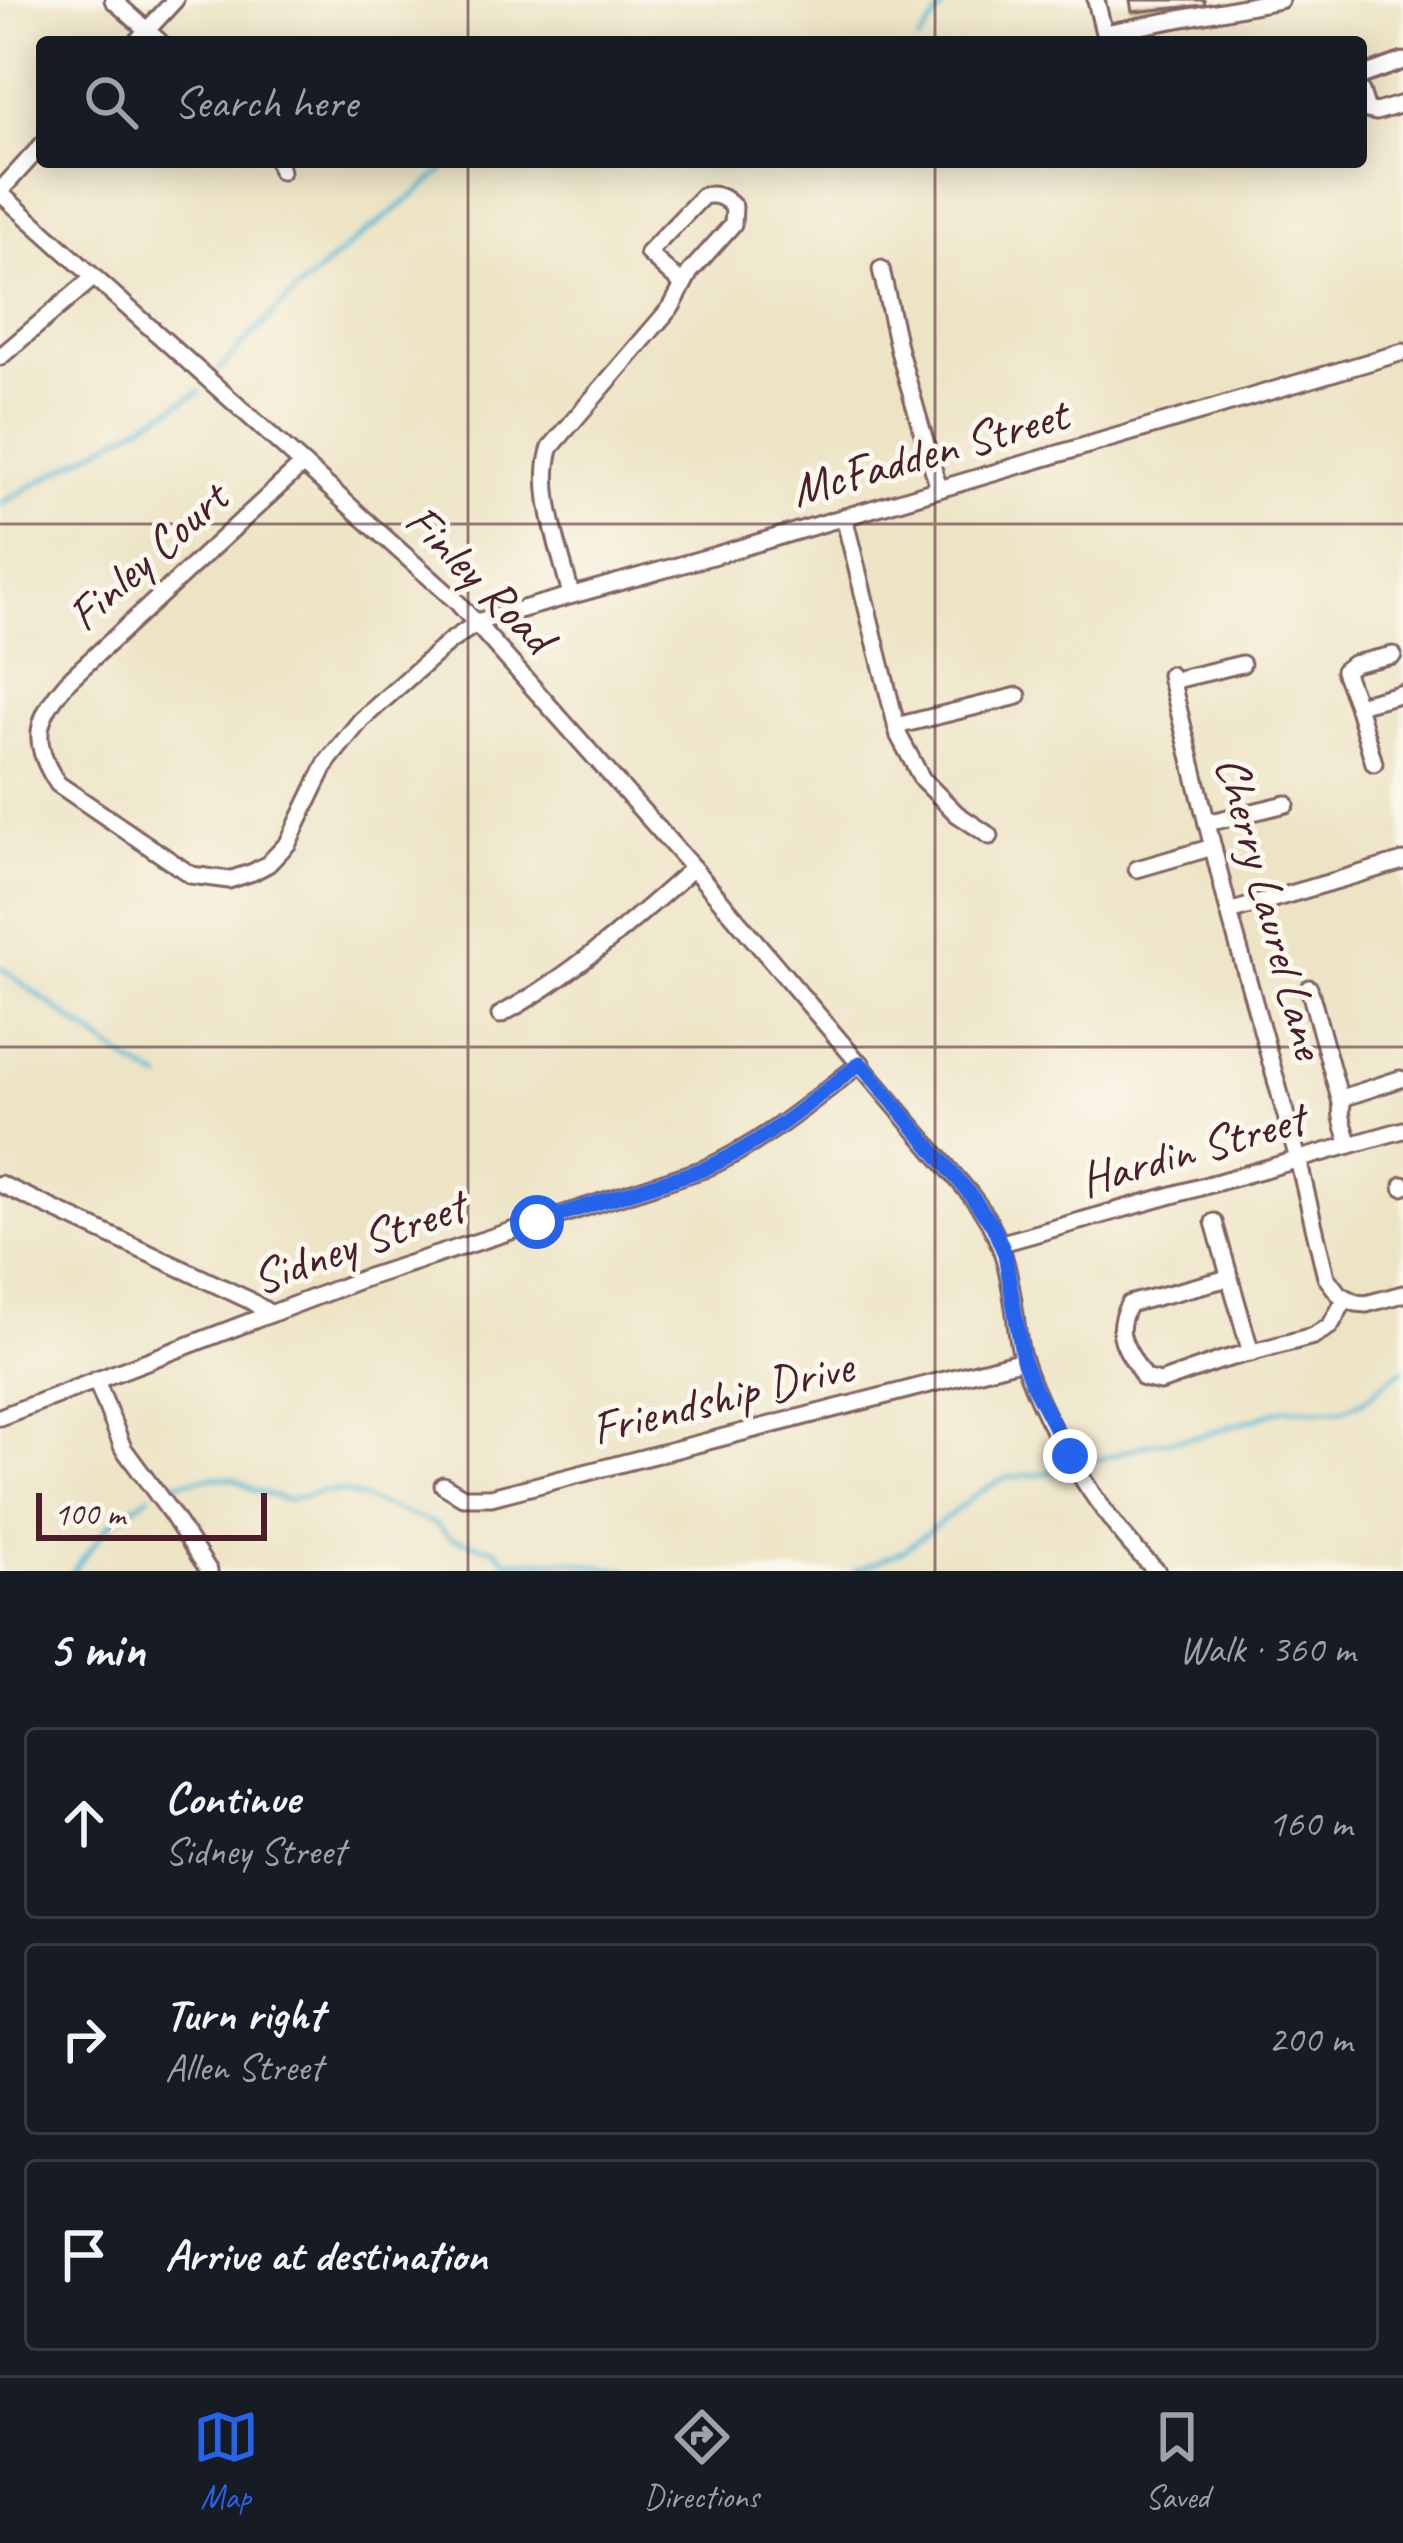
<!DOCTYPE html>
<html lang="en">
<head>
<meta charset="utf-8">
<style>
	:root { --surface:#171b24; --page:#242831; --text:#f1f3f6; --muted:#9ea1a6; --line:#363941; --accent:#2563eb }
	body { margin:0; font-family:Caveat,sans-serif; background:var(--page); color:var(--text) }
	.scale { position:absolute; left:36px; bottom:30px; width:231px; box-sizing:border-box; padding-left:12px; border:6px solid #4a1f2b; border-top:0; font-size:33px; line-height:42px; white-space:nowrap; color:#4a1f2b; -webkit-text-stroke:9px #fbf7ec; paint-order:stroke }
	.stop { position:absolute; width:36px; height:36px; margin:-27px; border:9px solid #2563eb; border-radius:50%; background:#fff }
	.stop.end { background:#2563eb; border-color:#fff; box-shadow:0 3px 12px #0008 }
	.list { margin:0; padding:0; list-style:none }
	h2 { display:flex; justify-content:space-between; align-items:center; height:156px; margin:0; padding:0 48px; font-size:51px }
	h2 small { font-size:39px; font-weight:400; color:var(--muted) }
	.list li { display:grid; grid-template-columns:78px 1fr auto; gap:36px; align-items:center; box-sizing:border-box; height:192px; margin:0 24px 24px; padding:0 24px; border:3px solid var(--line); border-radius:12px }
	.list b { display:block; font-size:45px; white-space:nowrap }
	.list p { margin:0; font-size:39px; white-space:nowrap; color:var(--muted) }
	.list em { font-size:39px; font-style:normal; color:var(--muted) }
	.icon { flex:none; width:66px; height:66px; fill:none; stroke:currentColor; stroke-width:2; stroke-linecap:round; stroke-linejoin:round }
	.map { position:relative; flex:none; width:1403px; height:1571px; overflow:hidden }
	.search { position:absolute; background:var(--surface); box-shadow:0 6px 30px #0003; left:36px; right:36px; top:36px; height:132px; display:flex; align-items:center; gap:30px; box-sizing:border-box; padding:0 42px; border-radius:12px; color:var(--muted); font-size:45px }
	.sheet { height:804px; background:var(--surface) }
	nav { display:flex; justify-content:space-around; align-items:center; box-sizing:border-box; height:168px; border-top:3px solid var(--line); background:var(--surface); font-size:33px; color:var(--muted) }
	nav a { display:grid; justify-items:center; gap:6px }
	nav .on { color:var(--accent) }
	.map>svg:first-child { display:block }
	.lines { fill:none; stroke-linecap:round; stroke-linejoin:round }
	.stream { stroke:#56b9d5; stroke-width:4.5 }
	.building { fill:#c9a385 }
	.minor-casing { stroke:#836461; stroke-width:21 }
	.minor { stroke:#fff; stroke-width:15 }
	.route { stroke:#2563eb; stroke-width:15 }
	.grid { fill:none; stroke:#4a1f2b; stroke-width:3; stroke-opacity:0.55 }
	.labels { text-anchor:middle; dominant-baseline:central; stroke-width:10; stroke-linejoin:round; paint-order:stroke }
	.street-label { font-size:48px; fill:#4a1f2b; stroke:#fbf7ec }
</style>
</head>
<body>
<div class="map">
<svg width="1403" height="1571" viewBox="0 0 1403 1571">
	<rect width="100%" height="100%" fill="#fbf7ec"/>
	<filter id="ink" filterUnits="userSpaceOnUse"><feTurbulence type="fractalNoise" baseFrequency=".00833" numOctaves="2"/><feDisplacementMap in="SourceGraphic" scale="24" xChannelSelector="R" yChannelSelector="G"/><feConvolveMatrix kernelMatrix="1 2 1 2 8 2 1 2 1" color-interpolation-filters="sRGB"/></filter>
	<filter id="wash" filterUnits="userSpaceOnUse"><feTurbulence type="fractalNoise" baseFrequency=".004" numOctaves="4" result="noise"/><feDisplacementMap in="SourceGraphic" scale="48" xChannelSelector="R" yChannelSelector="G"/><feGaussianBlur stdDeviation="2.7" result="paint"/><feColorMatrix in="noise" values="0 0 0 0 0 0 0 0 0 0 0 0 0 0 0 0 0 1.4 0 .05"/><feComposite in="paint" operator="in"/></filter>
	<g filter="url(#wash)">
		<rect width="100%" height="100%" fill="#ede4c5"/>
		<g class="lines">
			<g class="stream">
				<path d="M918 42 948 1"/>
				<path d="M219 370C259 325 302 285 349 246 383 218 420 194 451 162"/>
				<path d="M0 504 200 392"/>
				<path d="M0 967 131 1063 161 1079"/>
				<path d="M1098 1460 1147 1444 1201 1436 1285 1409 1342 1410 1366 1399 1385 1382 1403 1370"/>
				<path d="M160 1489 167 1484 214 1477 235 1479 254 1490 287 1500 321 1492 342 1491 435 1524 451 1538 497 1550 504 1559 513 1561H566L626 1571"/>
				<path d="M73 1571 108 1526 150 1495"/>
				<path d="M855 1571 903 1551 981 1491 1006 1478 1060 1471"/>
			</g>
		</g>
		<g id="blocks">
			<path class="building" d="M1130 0H1204L1205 5 1132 12Z"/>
		</g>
	</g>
	<g filter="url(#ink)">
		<use href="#blocks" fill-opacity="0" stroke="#836461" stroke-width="3"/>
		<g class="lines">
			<g class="minor-casing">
				<g id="minor">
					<path d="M113 0 160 42"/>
					<path d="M1096 0 1104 33 1280 0"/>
					<path d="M136 42 175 0"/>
					<path d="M1361 76 1403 61"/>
					<path d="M1361 91 1367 110 1376 112 1403 104"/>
					<path d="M278 162 281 171"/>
					<path d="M0 191 42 145"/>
					<path d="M0 193 457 602 693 868 970 1194C1002 1234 1008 1265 1015 1314 1017 1329 1018 1345 1023 1360 1045 1427 1105 1524 1157 1571"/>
					<path d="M881 269 899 351 939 489"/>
					<path d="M0 357 93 278"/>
					<path d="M303 464 70 679C37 716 28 740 58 784L191 875 229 880 253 872 268 864 288 843 327 762 361 720 449 642 480 621 716 555 1403 352"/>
					<path d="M844 517 899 736 922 779 957 814 990 836"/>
					<path d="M571 595C561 552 536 489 551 447L672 306 690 272 733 224 734 207C724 197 717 193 703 196L648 253 683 285"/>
					<path d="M1393 655 1353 664 1344 671 1356 702 1361 704 1403 693"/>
					<path d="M1170 675 1229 912 1298 1159 1326 1277 1338 1293 1356 1303 1366 1304 1403 1294"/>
					<path d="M1171 681 1242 664"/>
					<path d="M1356 702 1374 763"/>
					<path d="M896 726 1018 696"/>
					<path d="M1207 823 1286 804"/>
					<path d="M1137 869 1213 847"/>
					<path d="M1229 912 1403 861"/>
					<path d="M1309 988 1341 1103"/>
					<path d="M500 1015C572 976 632 922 693 868"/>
					<path d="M1350 1145C1346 1131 1336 1110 1345 1097L1400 1079"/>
					<path d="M0 1184 249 1300 271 1314"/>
					<path d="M1403 1185V1187"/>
					<path d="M1214 1222 1251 1353"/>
					<path d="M1002 1243 1403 1130"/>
					<path d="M1229 1278 1129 1304C1111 1336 1128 1349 1144 1378L1160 1382 1222 1360 1313 1336 1330 1326 1346 1298"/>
					<path d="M96 1380 123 1448 171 1513 209 1571"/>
					<path d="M0 1417 362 1279 704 1169C762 1144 811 1102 861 1063"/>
					<path d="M443 1485 463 1497H491L1023 1360"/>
				</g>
			</g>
			<use href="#minor" class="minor"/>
		</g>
	</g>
	<g class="lines" filter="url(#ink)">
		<path class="route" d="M537 1222 704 1169C762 1144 811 1102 860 1063L970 1194 993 1226 1005 1254 1023 1360 1034 1388 1070 1456"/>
	</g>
	<path class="grid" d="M468 0V42M935 0V42M468 162V1571M935 162V1571M0 524H1403M0 1047H1403"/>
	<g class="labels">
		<g class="street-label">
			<text transform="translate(929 452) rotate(-16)">McFadden Street</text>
			<text transform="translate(147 556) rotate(-42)">Finley Court</text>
			<text transform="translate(480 578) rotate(45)">Finley Road</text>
			<text transform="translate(1271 907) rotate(75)">Cherry Laurel Lane</text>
			<text transform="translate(1192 1149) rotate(-16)">Hardin Street</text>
			<text transform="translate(358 1242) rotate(-20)">Sidney Street</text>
			<text transform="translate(722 1397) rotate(-14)">Friendship Drive</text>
		</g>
	</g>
</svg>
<div class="scale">100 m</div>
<div class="stop" style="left:537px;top:1222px"></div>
<div class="stop end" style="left:1070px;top:1456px"></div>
<div class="search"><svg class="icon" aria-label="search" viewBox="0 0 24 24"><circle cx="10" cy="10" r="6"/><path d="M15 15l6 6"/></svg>Search here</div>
</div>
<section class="sheet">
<h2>5 min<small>Walk · 360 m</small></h2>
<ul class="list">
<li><svg class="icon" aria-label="ahead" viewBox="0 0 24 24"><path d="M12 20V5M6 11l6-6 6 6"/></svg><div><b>Continue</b><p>Sidney Street</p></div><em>160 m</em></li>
<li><svg class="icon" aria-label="right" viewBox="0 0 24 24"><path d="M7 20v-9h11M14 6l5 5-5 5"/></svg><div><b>Turn right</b><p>Allen Street</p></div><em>200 m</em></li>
<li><svg class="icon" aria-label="arrive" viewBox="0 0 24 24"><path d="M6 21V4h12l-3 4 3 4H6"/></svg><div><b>Arrive at destination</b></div></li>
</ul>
</section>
<nav>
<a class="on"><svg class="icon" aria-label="map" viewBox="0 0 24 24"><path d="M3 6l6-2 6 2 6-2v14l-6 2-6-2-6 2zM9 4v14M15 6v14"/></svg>Map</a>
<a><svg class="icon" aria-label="directions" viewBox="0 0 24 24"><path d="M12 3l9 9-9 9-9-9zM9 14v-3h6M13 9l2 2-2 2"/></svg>Directions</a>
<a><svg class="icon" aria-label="saved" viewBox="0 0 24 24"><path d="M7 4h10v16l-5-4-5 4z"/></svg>Saved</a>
</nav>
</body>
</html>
